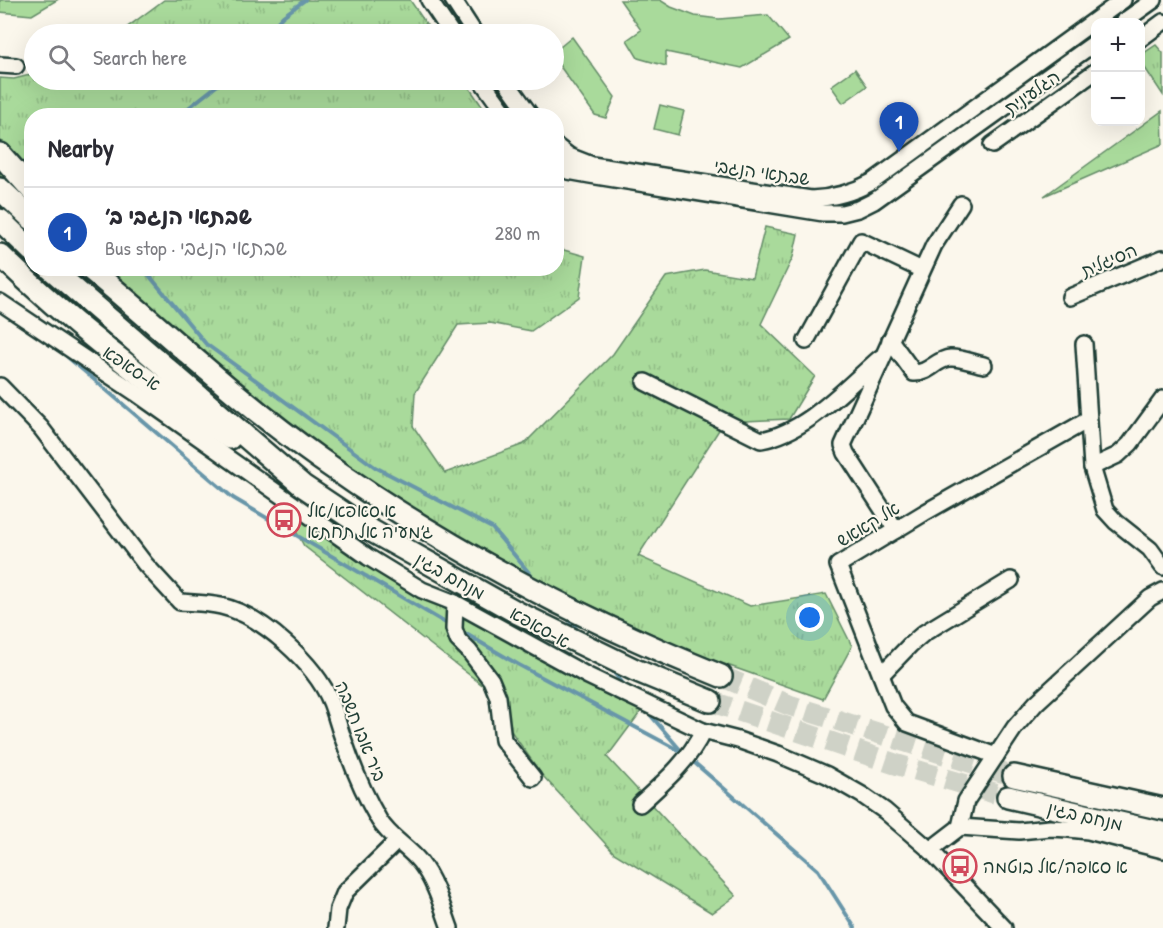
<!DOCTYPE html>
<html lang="en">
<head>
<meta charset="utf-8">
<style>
	:root { --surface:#fff; --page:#f7f7f7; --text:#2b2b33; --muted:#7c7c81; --line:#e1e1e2; --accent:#d1495b }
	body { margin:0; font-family:"Patrick Hand","Playpen Sans Hebrew",sans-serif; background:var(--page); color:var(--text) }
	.controls { position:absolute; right:18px; top:18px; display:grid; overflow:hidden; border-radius:12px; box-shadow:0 6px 24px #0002 }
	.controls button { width:54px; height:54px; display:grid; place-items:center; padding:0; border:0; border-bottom:2px solid var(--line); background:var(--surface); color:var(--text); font:30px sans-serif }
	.you { position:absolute; left:810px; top:618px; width:21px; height:21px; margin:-15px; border:4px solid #fff; border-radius:50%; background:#1a73e8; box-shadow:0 0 0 9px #1a73e833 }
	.badge { display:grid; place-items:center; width:39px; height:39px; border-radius:50%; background:var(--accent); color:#fff; font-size:20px; font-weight:700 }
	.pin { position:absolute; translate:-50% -50px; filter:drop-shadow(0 2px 3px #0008) }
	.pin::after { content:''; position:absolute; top:32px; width:21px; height:18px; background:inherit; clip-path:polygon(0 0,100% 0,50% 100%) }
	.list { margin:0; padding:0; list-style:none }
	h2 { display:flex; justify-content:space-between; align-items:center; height:78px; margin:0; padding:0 24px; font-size:26px }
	h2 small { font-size:20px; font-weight:400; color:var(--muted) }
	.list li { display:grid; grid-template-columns:39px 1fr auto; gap:18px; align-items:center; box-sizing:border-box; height:90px; padding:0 24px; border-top:2px solid var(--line) }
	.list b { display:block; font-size:22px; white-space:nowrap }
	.list p { margin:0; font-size:20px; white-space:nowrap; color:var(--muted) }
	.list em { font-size:20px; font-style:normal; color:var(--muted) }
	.icon { flex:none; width:33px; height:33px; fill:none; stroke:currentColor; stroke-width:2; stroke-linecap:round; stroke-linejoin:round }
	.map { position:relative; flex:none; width:1163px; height:928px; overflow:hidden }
	.search { position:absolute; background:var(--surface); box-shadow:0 6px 24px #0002; left:24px; top:24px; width:540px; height:66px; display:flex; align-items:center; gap:15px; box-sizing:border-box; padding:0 21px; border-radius:33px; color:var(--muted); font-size:22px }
	.panel { position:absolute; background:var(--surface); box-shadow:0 6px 24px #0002; left:24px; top:108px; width:540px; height:168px; border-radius:24px }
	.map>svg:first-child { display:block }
	.grass { fill:url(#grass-tufts); stroke:#648c68; stroke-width:1.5 }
	.park { fill:#a9da9b; stroke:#648c68; stroke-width:1.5 }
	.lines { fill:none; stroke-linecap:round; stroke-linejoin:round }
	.stream { stroke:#6796a9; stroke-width:4 }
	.highway-tunnel { stroke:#cfd2c7; stroke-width:21; stroke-dasharray:21 10; stroke-linecap:butt }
	.minor-casing { stroke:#1f3d34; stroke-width:20 }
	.highway-casing { stroke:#1f3d34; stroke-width:26 }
	.minor { stroke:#fbf7ec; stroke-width:15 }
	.highway { stroke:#fbf7ec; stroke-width:21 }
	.labels { text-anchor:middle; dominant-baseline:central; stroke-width:4.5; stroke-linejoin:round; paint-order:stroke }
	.street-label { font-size:18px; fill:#1f3d34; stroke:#fbf7ec }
	.poi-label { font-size:18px; fill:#1f3d34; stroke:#fbf7ec; text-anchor:start }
</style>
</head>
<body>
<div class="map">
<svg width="1163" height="928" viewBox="0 0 1163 928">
	<defs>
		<pattern id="grass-tufts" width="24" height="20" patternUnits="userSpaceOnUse" patternTransform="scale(1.5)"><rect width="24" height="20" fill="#a9da9b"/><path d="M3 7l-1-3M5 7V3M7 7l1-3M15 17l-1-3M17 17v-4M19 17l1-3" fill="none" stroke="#91bc86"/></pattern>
	</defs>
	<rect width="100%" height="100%" fill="#fbf7ec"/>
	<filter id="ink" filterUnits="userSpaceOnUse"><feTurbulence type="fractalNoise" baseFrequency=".0167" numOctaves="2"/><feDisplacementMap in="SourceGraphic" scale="12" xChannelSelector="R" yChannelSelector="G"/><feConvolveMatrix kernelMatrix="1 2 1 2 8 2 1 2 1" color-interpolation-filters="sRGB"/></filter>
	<g filter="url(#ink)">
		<g class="grass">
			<path d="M164 0H410L433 34H118Z"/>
			<path d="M1156 45 1163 53V95L1141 62V55Z"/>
			<path d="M34 74V80H464L488 115 32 116 31 222 17 210 0 179V78L14 79Z"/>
			<path d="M765 227 798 234 793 257 761 324 815 376 789 419 724 422 638 556 750 606 826 594 852 646 823 699 693 653 516 570 387 499 84 269 556 268 557 248 585 256 579 297 531 331 490 323 458 325 415 393 413 426 445 473 524 444 613 354 666 277 705 270 752 278Z"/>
			<path d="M288 516 301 517 409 587 576 679 642 710 607 757 736 896 712 913 614 853 542 775 511 731 490 691 304 546Z"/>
		</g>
		<g class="park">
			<path d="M0 0H57L32 15 0 12Z"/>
			<path d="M620 0H660L671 7 695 16 719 19 768 15 789 40 742 68 666 52V66L638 58 627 40 641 30Z"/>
			<path d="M572 37 615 97 606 118 595 115 554 58V52Z"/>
			<path d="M855 69 867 86 843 103 831 86Z"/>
			<path d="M660 105 684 111 678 135 654 129Z"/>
			<path d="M1162 111 1163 144 1044 196Z"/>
		</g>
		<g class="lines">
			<g class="stream">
				<path d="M266 34 283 16 305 0"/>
				<path d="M183 116 187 109 224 80"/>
				<path d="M143 268 206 344 375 467 492 528 535 580"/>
				<path d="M64 354 233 498 449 625"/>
				<path d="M567 618 582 635"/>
				<path d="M461 631 519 665 678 750"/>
				<path d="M610 668 626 687"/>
				<path d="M647 711 683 753"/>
				<path d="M689 758 818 870 855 928"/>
			</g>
			<g class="highway-tunnel">
				<path d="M721 676 789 705 1014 776"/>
				<path d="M710 701 895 764 1008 797"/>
			</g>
			<g class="minor-casing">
				<g id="minor">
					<path d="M429 0 452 34"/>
					<path d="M453 0 475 34"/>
					<path d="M1123 22 1154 0"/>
					<path d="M1140 39 1163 22"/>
					<path d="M0 65 16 66"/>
					<path d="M481 80 507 116"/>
					<path d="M505 80 531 116"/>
					<path d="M992 145 1096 71"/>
					<path d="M556 146 569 156 592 165 811 199C834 198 852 193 872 182L1123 0"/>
					<path d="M556 166 568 171 590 175 823 213H842L858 209 874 201 1096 42"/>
					<path d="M1070 297 1163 258"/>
					<path d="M0 302 136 393 368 557 422 590 455 603 588 676 703 731 738 740 778 754 827 775 862 795 885 811 930 850 1004 928"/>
					<path d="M890 340 914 373C929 374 936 359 950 358 959 357 974 363 984 365"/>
					<path d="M806 341 861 241 922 270"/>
					<path d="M1084 344 1092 467 1105 510 1116 522 1150 549 1163 567"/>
					<path d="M645 382 761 440C807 432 845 388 880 358"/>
					<path d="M0 386 41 428 145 564 180 602C194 603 208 603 221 606 262 615 315 664 331 702 336 715 339 728 344 741 353 768 365 796 379 820 389 837 408 847 420 862 435 881 442 906 450 928"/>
					<path d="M1092 467 1118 455 1130 444 1163 399"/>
					<path d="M896 530 846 453 843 445 934 245 961 204"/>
					<path d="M455 603 454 629 458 640 469 651 491 680 498 697 503 740 533 778"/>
					<path d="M881 675 910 645 924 633 1011 580"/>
					<path d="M996 756 907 723 893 706 838 565 924 513 1088 420"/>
					<path d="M640 804C664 782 689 761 703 731"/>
					<path d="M960 827 1019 831 1050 828 1069 829 1088 831 1163 850"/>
					<path d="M930 850 960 827 966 801 1015 727 1036 703 1150 598 1163 591"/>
					<path d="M336 928 338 909 345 892 397 841"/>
				</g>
			</g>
			<g class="highway-casing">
				<g id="highway">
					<path d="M0 154 32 190"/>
					<path d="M0 189 32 219"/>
					<path d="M0 220 32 251"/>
					<path d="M0 255C70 323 148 384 230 438"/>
					<path d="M50 268 303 486 363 526 518 613 635 670 710 701"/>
					<path d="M89 268C166 332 238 401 320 459 445 548 579 619 721 676"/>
					<path d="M1014 776 1163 809"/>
					<path d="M1008 797 1163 833"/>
				</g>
			</g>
			<use href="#minor" class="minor"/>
			<use href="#highway" class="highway"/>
		</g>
	</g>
	<defs>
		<g id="bus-ring" transform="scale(1.725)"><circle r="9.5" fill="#fbf7ec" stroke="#d1495b" stroke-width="1.5"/><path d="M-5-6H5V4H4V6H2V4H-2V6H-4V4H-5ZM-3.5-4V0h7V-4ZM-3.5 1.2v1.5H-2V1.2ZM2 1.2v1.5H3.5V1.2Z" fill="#d1495b"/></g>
	</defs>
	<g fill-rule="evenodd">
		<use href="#bus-ring" x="284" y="520"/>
		<use href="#bus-ring" x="960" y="866"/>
	</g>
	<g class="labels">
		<g class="street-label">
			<text transform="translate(1032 92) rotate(-35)">הגלעינית</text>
			<text transform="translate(762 172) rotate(8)">שבתאי הנגבי</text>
			<text transform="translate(1109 260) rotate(-23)">הסיגלית</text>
			<text transform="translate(132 368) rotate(34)">א-סאפא</text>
			<text transform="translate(868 524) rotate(-31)">אל קאאש</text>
			<text transform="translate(450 576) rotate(29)">מנחם בגין</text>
			<text transform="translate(540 627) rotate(29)">א-סאפא</text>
			<text transform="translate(361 731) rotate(68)">ביר אבו חשבה</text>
			<text transform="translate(1085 816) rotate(13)">מנחם בגין</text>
		</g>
		<g class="poi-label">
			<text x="307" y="510">א סאפא/אל<tspan x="307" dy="21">ג׳מעיה אל תחתא</tspan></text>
			<text x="983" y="866">א סאפה/אל בוטמה</text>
		</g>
	</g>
</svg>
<div class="controls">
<button>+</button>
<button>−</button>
</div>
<div class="you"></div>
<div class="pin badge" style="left:899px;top:152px;background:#1a4fb4">1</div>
<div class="search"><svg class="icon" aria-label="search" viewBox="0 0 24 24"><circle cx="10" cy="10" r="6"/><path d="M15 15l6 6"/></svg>Search here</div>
<section class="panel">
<h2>Nearby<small></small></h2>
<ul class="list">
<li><span class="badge" style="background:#1a4fb4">1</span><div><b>שבתאי הנגבי ב׳</b><p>Bus stop · שבתאי הנגבי</p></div><em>280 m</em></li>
</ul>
</section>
</div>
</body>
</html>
